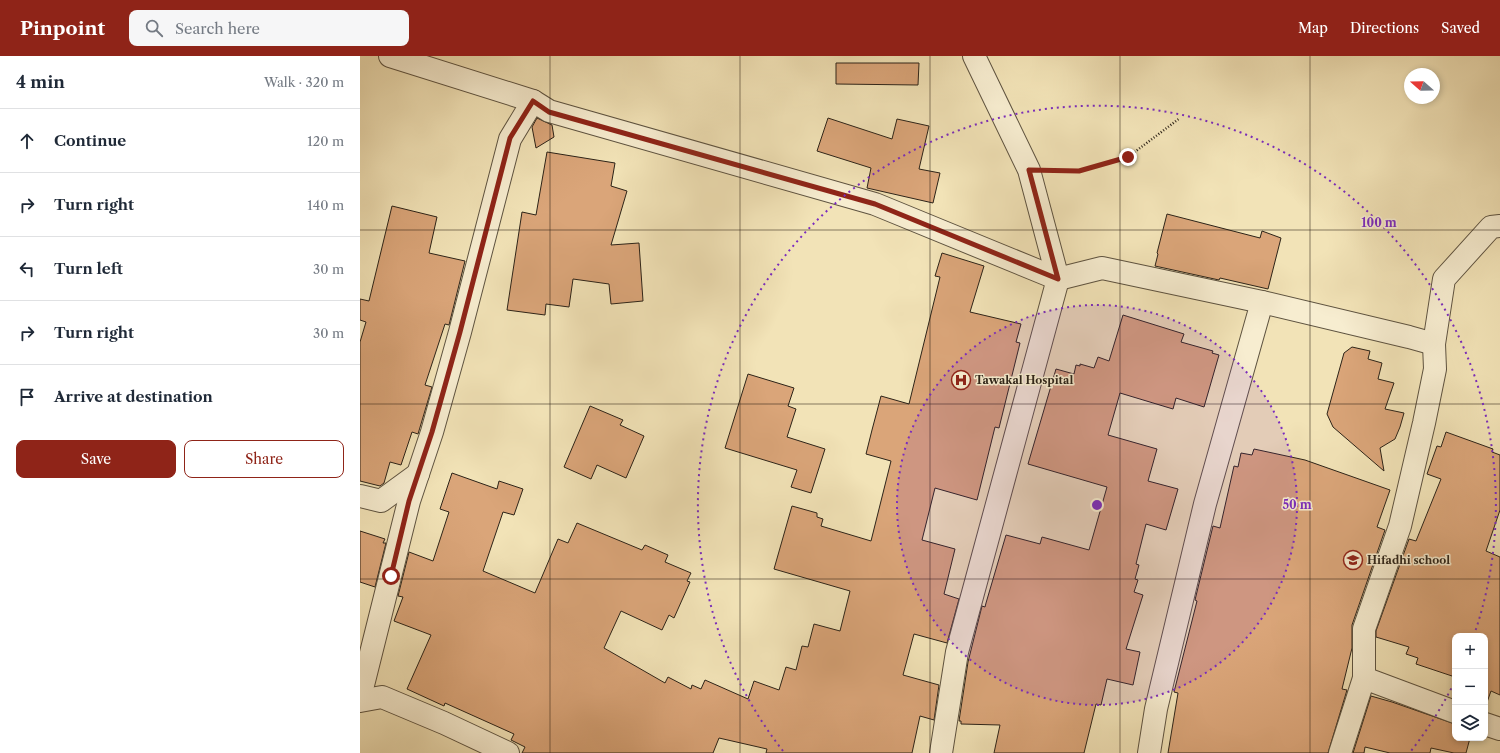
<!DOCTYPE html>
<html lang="en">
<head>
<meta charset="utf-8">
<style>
	:root { --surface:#fff; --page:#f6f6f7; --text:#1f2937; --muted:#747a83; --line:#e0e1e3; --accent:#8f2418 }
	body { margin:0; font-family:"Libre Caslon Text",serif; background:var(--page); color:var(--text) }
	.controls { position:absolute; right:12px; bottom:12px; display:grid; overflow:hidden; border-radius:8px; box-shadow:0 2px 6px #0003 }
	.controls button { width:36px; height:36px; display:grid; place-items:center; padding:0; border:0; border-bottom:1px solid var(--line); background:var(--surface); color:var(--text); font:20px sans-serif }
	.compass { position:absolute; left:1044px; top:12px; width:36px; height:36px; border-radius:50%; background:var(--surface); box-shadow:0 2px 6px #0003; rotate:290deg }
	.stop { position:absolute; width:12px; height:12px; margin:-9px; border:3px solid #8f2418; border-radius:50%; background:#fff }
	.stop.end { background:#8f2418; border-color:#fff; box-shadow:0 1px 4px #0008 }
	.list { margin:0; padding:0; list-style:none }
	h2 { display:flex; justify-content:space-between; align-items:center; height:52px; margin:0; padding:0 16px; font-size:17px }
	h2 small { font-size:13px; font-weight:400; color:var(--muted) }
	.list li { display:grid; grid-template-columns:26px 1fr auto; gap:12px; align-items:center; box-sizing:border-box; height:64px; padding:0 16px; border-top:1px solid var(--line) }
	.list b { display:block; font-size:15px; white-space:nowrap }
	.list em { font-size:13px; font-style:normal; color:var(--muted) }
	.actions { display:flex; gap:8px; padding:12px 16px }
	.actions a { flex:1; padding:9px 0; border:1px solid var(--accent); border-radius:8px; text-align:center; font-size:14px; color:var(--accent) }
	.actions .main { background:var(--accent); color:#fff }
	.icon { flex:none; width:22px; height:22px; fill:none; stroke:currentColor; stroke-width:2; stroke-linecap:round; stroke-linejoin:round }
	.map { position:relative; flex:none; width:1140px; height:697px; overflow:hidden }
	header { display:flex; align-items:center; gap:24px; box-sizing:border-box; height:56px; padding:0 20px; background:var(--accent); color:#fff }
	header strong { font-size:19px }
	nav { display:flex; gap:22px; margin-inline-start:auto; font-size:14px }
	.search { width:280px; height:36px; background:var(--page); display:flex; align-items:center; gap:10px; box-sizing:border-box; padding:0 14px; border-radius:8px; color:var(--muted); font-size:15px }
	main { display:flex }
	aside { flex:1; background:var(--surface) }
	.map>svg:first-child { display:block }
	.building { fill:#daa579; stroke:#2c2318 }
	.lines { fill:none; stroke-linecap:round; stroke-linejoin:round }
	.street-casing { stroke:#5e5340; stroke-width:24 }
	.path { stroke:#2c2318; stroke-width:2.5; stroke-dasharray:1 2; stroke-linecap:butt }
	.street { stroke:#f7edd0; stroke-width:22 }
	.route { stroke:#8f2418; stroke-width:5 }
	.grid { fill:none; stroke:#2c2318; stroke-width:1; stroke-opacity:0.55 }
	.ring { fill:none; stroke:#7b2cbf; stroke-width:2; stroke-dasharray:2 4 }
	.labels { text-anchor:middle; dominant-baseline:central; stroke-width:3; stroke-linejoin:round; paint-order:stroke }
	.poi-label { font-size:11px; font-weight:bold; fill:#2c2318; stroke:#f7edd0; text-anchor:start }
	.centre { fill:#7b2cbf; stroke:#f7edd0; stroke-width:2 }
	.ring-label { font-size:12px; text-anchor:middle; font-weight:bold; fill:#7b2cbf; stroke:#f7edd0; stroke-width:3; stroke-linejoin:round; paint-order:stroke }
</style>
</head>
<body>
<header>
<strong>Pinpoint</strong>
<div class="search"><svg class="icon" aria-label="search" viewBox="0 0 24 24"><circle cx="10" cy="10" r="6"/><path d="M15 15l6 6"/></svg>Search here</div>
<nav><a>Map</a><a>Directions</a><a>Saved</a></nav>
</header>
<main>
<aside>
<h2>4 min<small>Walk · 320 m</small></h2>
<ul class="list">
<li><svg class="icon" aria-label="ahead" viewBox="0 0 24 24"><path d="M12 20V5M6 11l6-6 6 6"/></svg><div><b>Continue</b></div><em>120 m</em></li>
<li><svg class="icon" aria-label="right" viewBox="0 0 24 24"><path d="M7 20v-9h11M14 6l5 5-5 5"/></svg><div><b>Turn right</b></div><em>140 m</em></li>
<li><svg class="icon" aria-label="left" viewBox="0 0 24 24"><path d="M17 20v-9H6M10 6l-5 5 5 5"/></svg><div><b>Turn left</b></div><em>30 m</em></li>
<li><svg class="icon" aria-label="right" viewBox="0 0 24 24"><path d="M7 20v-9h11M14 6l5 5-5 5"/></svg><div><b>Turn right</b></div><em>30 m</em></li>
<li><svg class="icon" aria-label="arrive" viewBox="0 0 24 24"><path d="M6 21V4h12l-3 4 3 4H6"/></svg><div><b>Arrive at destination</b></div></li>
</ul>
<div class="actions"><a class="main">Save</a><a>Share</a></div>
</aside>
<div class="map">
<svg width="1140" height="697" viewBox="0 0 1140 697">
	<rect width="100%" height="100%" fill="#f2e3b7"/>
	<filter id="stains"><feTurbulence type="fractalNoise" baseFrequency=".005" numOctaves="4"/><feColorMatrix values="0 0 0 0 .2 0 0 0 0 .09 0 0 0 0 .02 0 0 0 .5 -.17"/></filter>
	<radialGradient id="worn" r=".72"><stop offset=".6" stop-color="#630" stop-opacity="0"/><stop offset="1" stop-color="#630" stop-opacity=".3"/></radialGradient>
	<g class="building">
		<path d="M476 7H559L558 29 476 28Z"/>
		<path d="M177 62 192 69 194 81 176 92 172 71Z"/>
		<path d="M468 62 532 83 537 63 569 70 559 113 580 117 573 147 507 132 511 112 457 95Z"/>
		<path d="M187 96 255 107 251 130 267 135 251 189 279 187 283 245 251 248 249 228 213 223 209 251 186 248 185 259 147 254 162 156 176 159Z"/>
		<path d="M32 150 77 161 69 197 105 205 89 269 85 268 65 329 72 331 58 378 52 376 41 409 30 406 24 427 20 430 0 425V286L6 266 0 264V243L9 245Z"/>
		<path d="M807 158 900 182 902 175 921 182 908 233 860 222 859 224 795 210 798 198 797 197Z"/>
		<path d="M582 197 624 210 610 256 661 268 656 286 660 287 639 372 635 371 617 444 575 432 562 484 595 493 584 538 599 543 587 587 554 578 543 619 579 629 574 664 560 660 552 697H406L407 693 359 682 353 697H162L165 691 151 684 154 678 85 647 84 650 47 633 71 579 34 565 43 541 38 540 49 496 73 505 89 456 80 453 92 417 137 433 139 425 163 433 154 459 143 456 123 515 175 537 198 483 208 487 217 467 282 494 285 489 308 499 305 506 331 517 327 525 330 526 314 562 309 559 302 574 261 555 244 592 305 627 308 621 331 633 332 629 341 633 345 624 388 643 394 625 419 634 426 611 436 614 442 590 448 591 454 568 480 575 490 535 414 513 432 450 457 457V461L463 463 461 470 511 485 531 405 506 398 512 374 521 340 549 348 580 221 575 220Z"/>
		<path d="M763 259 824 278 821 286 853 295 852 297 859 299 844 351 816 342 813 353 760 337 748 379 797 393 788 425 818 433 806 474 786 468 776 508 779 509 775 523 778 524 774 536 783 539 766 593 780 596 773 629 747 623 741 649 736 648 724 697H634L640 669 601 668V665H599L608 606 622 550 625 551 626 547 646 479 680 488 682 481 729 494 747 431 668 408 696 313 714 318 716 309 720 310V308L734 312 738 301 749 305Z"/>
		<path d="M992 291 1010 295 1008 303 1022 307 1018 323 1034 327 1025 353 1044 357 1040 371 1035 383 1020 392 1024 415 973 371 967 358 984 297Z"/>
		<path d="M388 318 434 332 428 350 436 353 427 381 465 393 451 437 431 431 437 414 365 392Z"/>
		<path d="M230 350 263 364 260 369 284 380 266 422 237 409 231 423 204 411Z"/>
		<path d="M1086 376 1133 393 1132 396 1140 399V454L1126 495 1140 501V639L1131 635 1126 649 1125 580H1095V621L1056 608 1058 602 1046 598 1049 591 1016 581V575L1049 483 1056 485 1081 423 1067 418 1077 390 1081 391Z"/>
		<path d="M894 393 945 404 1030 434 1017 471 1025 474 992 569V592L982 633 987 634 968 697H808L818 637 814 636 837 545 835 544 853 470 860 472 874 410 878 411 881 397 892 399Z"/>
		<path d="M0 475 25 483 23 487H26L15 531 0 526Z"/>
		<path d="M1011 640 1032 646 1095 668V682H1110L1106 697H1094L1071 692 1070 697H1030L1005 691 1004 697H993Z"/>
	</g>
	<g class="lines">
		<g class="street-casing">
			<g id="street">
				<path d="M30 0 173 45 189 55 515 148 698 223 742 212 902 246 1049 281 1074 288"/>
				<path d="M0 440 21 445 58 418"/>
				<path d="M1004 622 1095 656"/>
				<path d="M0 641 49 445 72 376 100 276 150 83 173 45"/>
				<path d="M0 645 22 641 84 667 148 697"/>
				<path d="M1125 668 1140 673"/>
				<path d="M581 697 597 596 698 223 669 114 614 0"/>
				<path d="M789 697 796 653 845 448 902 246"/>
				<path d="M980 697 1004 622V573L1040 470 1064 367 1075 313 1074 288 1084 223 1131 171 1140 170"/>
			</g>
		</g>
		<path class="path" d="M694 115H719L768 101 820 62"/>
		<use href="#street" class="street"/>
	</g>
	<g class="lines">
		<path class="route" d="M31 520 49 445 72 376 100 276 150 82 173 45 189 56 515 148 698 223 669 114 719 115 768 101"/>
	</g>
	<path class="grid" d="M190 0V697M380 0V697M570 0V697M760 0V697M950 0V697M0 174H1140M0 348H1140M0 523H1140"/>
	<circle cx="737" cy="449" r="200" fill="#7b2cbf" fill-opacity=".12"/>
	<g class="ring">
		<circle cx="737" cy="449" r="200"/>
		<path d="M1094 627A399 399 0 0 1 1051 695M423 695A399 399 0 1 1 1114 579"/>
	</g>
	<defs>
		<g id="hospital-ring" transform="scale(1)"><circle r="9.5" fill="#f7edd0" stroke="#8f2418" stroke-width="1.5"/><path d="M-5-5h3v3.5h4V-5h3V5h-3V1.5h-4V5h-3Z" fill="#8f2418"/></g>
		<g id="school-ring" transform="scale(1)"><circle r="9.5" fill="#f7edd0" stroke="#8f2418" stroke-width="1.5"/><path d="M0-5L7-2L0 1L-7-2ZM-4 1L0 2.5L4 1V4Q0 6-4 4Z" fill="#8f2418"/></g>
	</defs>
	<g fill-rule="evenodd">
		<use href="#hospital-ring" x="601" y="324"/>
		<use href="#school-ring" x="993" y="504"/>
	</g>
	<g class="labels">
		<g class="poi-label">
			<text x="615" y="324">Tawakal Hospital</text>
			<text x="1007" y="504">Hifadhi school</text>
		</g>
	</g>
	<circle cx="737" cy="449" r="6" class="centre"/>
	<g class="ring-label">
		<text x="1019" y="171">100 m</text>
		<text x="937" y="453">50 m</text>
	</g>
	<rect width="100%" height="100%" filter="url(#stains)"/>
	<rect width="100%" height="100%" fill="url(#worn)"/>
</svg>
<div class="controls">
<button>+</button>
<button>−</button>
<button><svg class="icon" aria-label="layers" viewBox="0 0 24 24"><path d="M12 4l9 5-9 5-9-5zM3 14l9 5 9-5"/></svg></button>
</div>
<svg class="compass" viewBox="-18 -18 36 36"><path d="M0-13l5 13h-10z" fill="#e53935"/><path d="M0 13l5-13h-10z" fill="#747a83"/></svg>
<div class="stop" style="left:31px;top:520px"></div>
<div class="stop end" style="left:768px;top:101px"></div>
</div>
</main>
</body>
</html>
